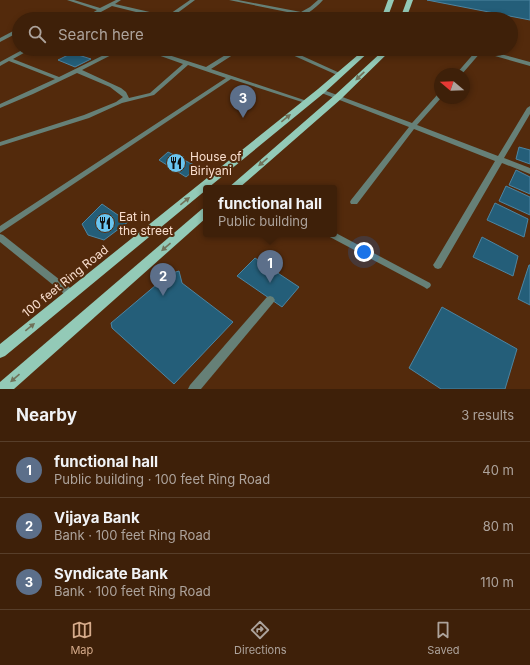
<!DOCTYPE html>
<html lang="en">
<head>
<meta charset="utf-8">
<style>
	:root { --surface:#3e2009; --page:#452812; --text:#f1f3f6; --muted:#ada39c; --line:#573e2a; --accent:#d6ab8b }
	body { margin:0; font-family:Inter,sans-serif; background:var(--page); color:var(--text) }
	.compass { position:absolute; left:434px; top:68px; width:36px; height:36px; border-radius:50%; background:var(--surface); box-shadow:0 2px 6px #0003; rotate:289deg }
	.you { position:absolute; left:364px; top:252px; width:14px; height:14px; margin:-10px; border:3px solid #fff; border-radius:50%; background:#1a73e8; box-shadow:0 0 0 6px #1a73e833 }
	.badge { display:grid; place-items:center; width:26px; height:26px; border-radius:50%; background:var(--accent); color:#fff; font-size:13px; font-weight:700 }
	.pin { position:absolute; translate:-50% -33px; filter:drop-shadow(0 1px 2px #0008) }
	.pin::after { content:''; position:absolute; top:21px; width:14px; height:12px; background:inherit; clip-path:polygon(0 0,100% 0,50% 100%) }
	.popup { position:absolute; left:203px; top:185px; width:134px; height:52px; box-sizing:border-box; display:grid; place-content:center; border-radius:4px; background:var(--surface); filter:drop-shadow(0 1px 3px #0005); font-size:13px; white-space:nowrap; color:var(--muted) }
	.popup b { font-size:15px; color:var(--text) }
	.popup::after { content:''; position:absolute; left:50%; top:100%; margin-left:-8px; border:8px solid transparent; border-top-color:var(--surface) }
	.list { margin:0; padding:0; list-style:none }
	h2 { display:flex; justify-content:space-between; align-items:center; height:52px; margin:0; padding:0 16px; font-size:17px }
	h2 small { font-size:13px; font-weight:400; color:var(--muted) }
	.list li { display:grid; grid-template-columns:26px 1fr auto; gap:12px; align-items:center; box-sizing:border-box; height:56px; padding:0 16px; border-top:1px solid var(--line) }
	.list b { display:block; font-size:15px; white-space:nowrap }
	.list p { margin:0; font-size:13px; white-space:nowrap; color:var(--muted) }
	.list em { font-size:13px; font-style:normal; color:var(--muted) }
	.icon { flex:none; width:22px; height:22px; fill:none; stroke:currentColor; stroke-width:2; stroke-linecap:round; stroke-linejoin:round }
	.map { position:relative; flex:none; width:530px; height:389px; overflow:hidden }
	.search { position:absolute; background:var(--surface); box-shadow:0 2px 6px #0003; left:12px; right:12px; top:12px; height:44px; display:flex; align-items:center; gap:10px; box-sizing:border-box; padding:0 14px; border-radius:22px; color:var(--muted); font-size:15px }
	.sheet { height:220px; background:var(--surface) }
	nav { display:flex; justify-content:space-around; align-items:center; box-sizing:border-box; height:56px; border-top:1px solid var(--line); background:var(--surface); font-size:11px; color:var(--muted) }
	nav a { display:grid; justify-items:center; gap:2px }
	nav .on { color:var(--accent) }
	.map>svg:first-child { display:block }
	.building { fill:#245e79; stroke:#4d85a2 }
	.lines { fill:none; stroke-linecap:round; stroke-linejoin:round }
	.lane { fill:#668077; fill-rule:evenodd }
	.street { fill:#668077; fill-rule:evenodd }
	.primary { fill:#93cab7; fill-rule:evenodd }
	.oneway { fill:#707259 }
	.labels { text-anchor:middle; dominant-baseline:central; stroke-width:4; stroke-linejoin:round; paint-order:stroke }
	.poi-label { font-size:12px; fill:#f9dece; stroke:#532a0c; text-anchor:start }
	.street-label { font-size:12px; fill:#f9dece; stroke:#532a0c }
</style>
</head>
<body>
<div class="map">
<svg width="530" height="389" viewBox="0 0 530 389">
	<rect width="100%" height="100%" fill="#532a0c"/>
	<g class="building">
		<path d="M427 0H530V20Z"/>
		<path d="M72 53 91 59 75 67 58 60Z"/>
		<path d="M519 147 530 150V164L516 159Z"/>
		<path d="M168 152 198 167 186 177 159 160Z"/>
		<path d="M516 170 530 177V194L509 185Z"/>
		<path d="M506 186 530 197V215L499 201Z"/>
		<path d="M495 203 528 219 524 237 487 220Z"/>
		<path d="M102 204 128 222 104 240 88 235 82 224Z"/>
		<path d="M482 237 518 256 513 276 473 257Z"/>
		<path d="M255 258 299 287 282 307 237 276Z"/>
		<path d="M529 265H530V305L518 299Z"/>
		<path d="M179 271 182 283 233 322 174 384 112 328 111 323 169 274Z"/>
		<path d="M442 307 517 349 505 389H441L409 368Z"/>
	</g>
	<g class="lines">
		<path class="lane" d="M334 232 430 283 431 285 430 287 427 289 424 287 328 236 327 234H334Z"/>
		<g class="street">
			<path d="M67 0H74L100 8 116 0H121L115 4 167 16 190 0H195L172 17 175 19H164L112 6 88 19H82L97 10Z"/>
			<path d="M229 0H238L301 12 310 7 318 0H323C315 9 302 19 290 19L297 14Z"/>
			<path d="M19 28V32L0 42V38Z"/>
			<path d="M24 49H31L13 59 59 77 116 49H123L82 70 121 88 126 92 129 98 150 93 183 64 141 49H150L206 67 235 49H242L211 69 310 102 309 103H305L231 79 0 233V226L226 78 188 65 154 95 122 103 89 118 0 146V142L84 115 116 102 123 97 110 87 77 73 33 94 0 108V104L55 79 9 61 0 66V62Z"/>
			<path d="M279 49H287L342 74 341 75H337Z"/>
			<path d="M473 49H482L530 62V66L481 52 462 74H456L476 51Z"/>
			<path d="M321 89 412 123 438 94 440 93 441 98 417 125 498 156 527 108 530 106V114L504 158 530 168V174L502 163 441 268 438 269 435 268 433 265 435 262 495 161 414 129 357 204H351L350 202 351 200 409 127 319 92V90Z"/>
			<path d="M0 234 3 235 74 291 76 294 74 297 71 298 68 297 0 242Z"/>
			<path d="M270 296 273 297 275 300 273 303 201 389H188L190 385 267 297Z"/>
		</g>
		<g class="primary">
			<path d="M388 0H394L387 19H381Z"/>
			<path d="M407 0H413L406 19H400Z"/>
			<path d="M365 49H372L324 93 208 188H206V190L5 356 0 358V344L318 89Z"/>
			<path d="M385 49H392L341 99 239 188H228L335 95Z"/>
			<path d="M206 208V218L14 389H0V382L202 209Z"/>
		</g>
	</g>
	<defs><path id="oneway-solid" d="M-6-.8H1V-3.2L6.5 0L1 3.2V.8H-6Z"/></defs>
	<g class="oneway">
		<use href="#oneway-solid" transform="translate(360 76) rotate(137)"/>
		<use href="#oneway-solid" transform="translate(286 118) rotate(-39)"/>
		<use href="#oneway-solid" transform="translate(263 162) rotate(139)"/>
		<use href="#oneway-solid" transform="translate(185 201) rotate(-39)"/>
		<use href="#oneway-solid" transform="translate(166 247) rotate(139)"/>
		<use href="#oneway-solid" transform="translate(30 327) rotate(-39)"/>
		<use href="#oneway-solid" transform="translate(15 378) rotate(139)"/>
	</g>
	<defs>
		<g id="restaurant-disc" transform="scale(1)"><circle r="9.5" fill="#69c4f0" stroke="#532a0c"/><path d="M-5-6h1v4h1v-4h1v4h1v-4h1v5L-1.5 .5V6h-2V.5L-5-1ZM5-6V6H3V1.5H1.5Q1.5-4 5-6Z" fill="#111"/></g>
	</defs>
	<g fill-rule="evenodd">
		<use href="#restaurant-disc" x="176" y="163"/>
		<use href="#restaurant-disc" x="105" y="223"/>
	</g>
	<g class="labels">
		<g class="poi-label">
			<text x="190" y="156">House of<tspan x="190" dy="14">Biriyani</tspan></text>
			<text x="119" y="216">Eat in<tspan x="119" dy="14">the street</tspan></text>
		</g>
		<g class="street-label">
			<text transform="translate(65 281) rotate(-39)">100 feet Ring Road</text>
		</g>
	</g>
</svg>
<svg class="compass" viewBox="-18 -18 36 36"><path d="M0-13l5 13h-10z" fill="#e53935"/><path d="M0 13l5-13h-10z" fill="#ada39c"/></svg>
<div class="you"></div>
<div class="pin badge" style="left:270px;top:283px;background:#5c6f8a">1</div>
<div class="popup"><b>functional hall</b>Public building</div>
<div class="pin badge" style="left:163px;top:296px;background:#5c6f8a">2</div>
<div class="pin badge" style="left:243px;top:118px;background:#5c6f8a">3</div>
<div class="search"><svg class="icon" aria-label="search" viewBox="0 0 24 24"><circle cx="10" cy="10" r="6"/><path d="M15 15l6 6"/></svg>Search here</div>
</div>
<section class="sheet">
<h2>Nearby<small>3 results</small></h2>
<ul class="list">
<li><span class="badge" style="background:#5c6f8a">1</span><div><b>functional hall</b><p>Public building · 100 feet Ring Road</p></div><em>40 m</em></li>
<li><span class="badge" style="background:#5c6f8a">2</span><div><b>Vijaya Bank</b><p>Bank · 100 feet Ring Road</p></div><em>80 m</em></li>
<li><span class="badge" style="background:#5c6f8a">3</span><div><b>Syndicate Bank</b><p>Bank · 100 feet Ring Road</p></div><em>110 m</em></li>
</ul>
</section>
<nav>
<a class="on"><svg class="icon" aria-label="map" viewBox="0 0 24 24"><path d="M3 6l6-2 6 2 6-2v14l-6 2-6-2-6 2zM9 4v14M15 6v14"/></svg>Map</a>
<a><svg class="icon" aria-label="directions" viewBox="0 0 24 24"><path d="M12 3l9 9-9 9-9-9zM9 14v-3h6M13 9l2 2-2 2"/></svg>Directions</a>
<a><svg class="icon" aria-label="saved" viewBox="0 0 24 24"><path d="M7 4h10v16l-5-4-5 4z"/></svg>Saved</a>
</nav>
</body>
</html>
